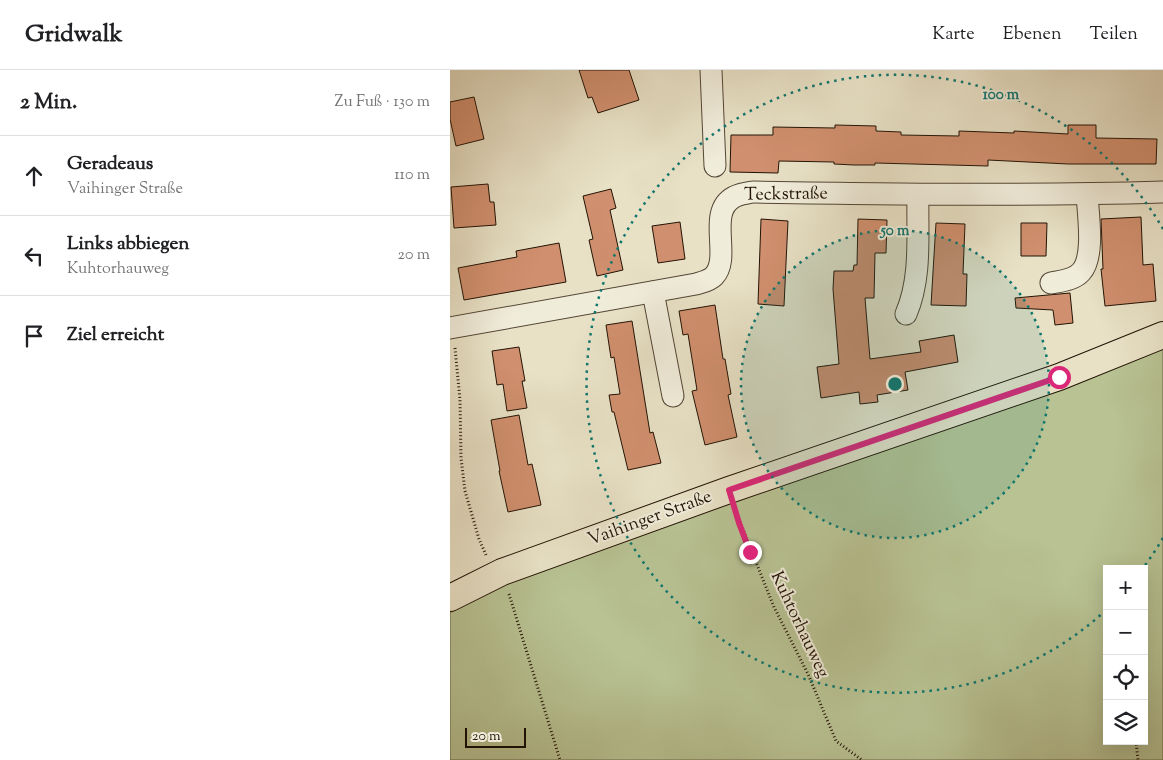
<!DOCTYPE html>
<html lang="de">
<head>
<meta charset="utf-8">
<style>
	:root { --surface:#fff; --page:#f6f6f6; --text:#202124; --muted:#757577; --line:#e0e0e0 }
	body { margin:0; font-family:"Sorts Mill Goudy",serif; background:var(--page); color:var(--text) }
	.controls { position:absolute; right:15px; bottom:15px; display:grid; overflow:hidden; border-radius:0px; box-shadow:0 5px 20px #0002 }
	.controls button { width:45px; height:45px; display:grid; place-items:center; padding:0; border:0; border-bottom:1px solid var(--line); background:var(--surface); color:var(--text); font:25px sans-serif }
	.scale { position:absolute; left:15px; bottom:12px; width:61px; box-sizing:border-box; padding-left:5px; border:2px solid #221305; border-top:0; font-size:14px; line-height:18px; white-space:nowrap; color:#221305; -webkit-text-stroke:4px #f0ecda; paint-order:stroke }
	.stop { position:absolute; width:15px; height:15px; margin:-11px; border:4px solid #db2777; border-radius:50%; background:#fff }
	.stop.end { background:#db2777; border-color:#fff; box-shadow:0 1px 5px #0008 }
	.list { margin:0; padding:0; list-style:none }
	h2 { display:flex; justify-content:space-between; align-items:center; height:65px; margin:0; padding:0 20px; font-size:21px }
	h2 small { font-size:16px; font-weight:400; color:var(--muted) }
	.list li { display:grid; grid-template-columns:32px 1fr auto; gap:15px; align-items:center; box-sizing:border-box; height:80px; padding:0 20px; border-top:1px solid var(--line) }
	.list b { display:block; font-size:19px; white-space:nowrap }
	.list p { margin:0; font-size:16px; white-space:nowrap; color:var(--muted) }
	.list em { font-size:16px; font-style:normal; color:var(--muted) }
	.icon { flex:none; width:28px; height:28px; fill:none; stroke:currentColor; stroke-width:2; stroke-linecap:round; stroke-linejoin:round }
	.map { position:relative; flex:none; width:713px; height:690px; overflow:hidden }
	header { display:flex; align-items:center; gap:30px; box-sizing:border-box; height:70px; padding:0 25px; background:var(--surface); border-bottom:1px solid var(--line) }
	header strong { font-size:24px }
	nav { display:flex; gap:28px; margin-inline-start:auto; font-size:18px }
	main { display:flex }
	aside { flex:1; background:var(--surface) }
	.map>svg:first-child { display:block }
	.green { fill:#b8c293; stroke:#6d6a4c; fill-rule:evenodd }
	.building { fill:#d08f6e; stroke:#221305 }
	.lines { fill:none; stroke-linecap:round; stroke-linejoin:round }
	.minor-casing { stroke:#544635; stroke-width:23 }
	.major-casing { stroke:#221305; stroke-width:28 }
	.path { stroke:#221305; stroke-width:3; stroke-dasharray:1 2.5; stroke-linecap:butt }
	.minor { stroke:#f0ecda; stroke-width:21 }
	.major { stroke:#e8e1c6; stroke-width:26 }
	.route { stroke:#db2777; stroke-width:6 }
	.ring { fill:none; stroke:#0f766e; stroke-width:2.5; stroke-dasharray:2.5 5 }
	.labels { text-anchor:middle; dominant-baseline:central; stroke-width:4; stroke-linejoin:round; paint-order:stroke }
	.street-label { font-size:18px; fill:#221305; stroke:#f0ecda }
	.centre { fill:#0f766e; stroke:#f0ecda; stroke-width:2.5 }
	.ring-label { font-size:15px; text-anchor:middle; font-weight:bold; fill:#0f766e; stroke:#f0ecda; stroke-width:4; stroke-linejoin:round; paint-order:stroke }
</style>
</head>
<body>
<header>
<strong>Gridwalk</strong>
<nav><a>Karte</a><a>Ebenen</a><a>Teilen</a></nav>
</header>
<main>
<aside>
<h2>2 Min.<small>Zu Fuß · 130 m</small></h2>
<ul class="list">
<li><svg class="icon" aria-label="ahead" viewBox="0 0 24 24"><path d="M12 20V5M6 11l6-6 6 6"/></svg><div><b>Geradeaus</b><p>Vaihinger Straße</p></div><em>110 m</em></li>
<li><svg class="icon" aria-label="left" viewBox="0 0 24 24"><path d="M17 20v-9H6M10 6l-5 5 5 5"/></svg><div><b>Links abbiegen</b><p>Kuhtorhauweg</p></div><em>20 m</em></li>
<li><svg class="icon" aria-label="arrive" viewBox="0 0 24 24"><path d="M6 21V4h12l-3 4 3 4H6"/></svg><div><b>Ziel erreicht</b></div></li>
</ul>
</aside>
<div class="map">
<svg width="713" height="690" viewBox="0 0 713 690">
	<rect width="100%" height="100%" fill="#e8e1c6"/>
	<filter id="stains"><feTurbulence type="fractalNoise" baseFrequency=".004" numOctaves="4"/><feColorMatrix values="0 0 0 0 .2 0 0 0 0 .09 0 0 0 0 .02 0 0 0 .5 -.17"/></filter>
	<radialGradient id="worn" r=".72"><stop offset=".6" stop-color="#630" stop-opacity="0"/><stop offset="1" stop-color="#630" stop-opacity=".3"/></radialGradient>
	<path class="green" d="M713 269V690H0V543L35 521ZM657 499H694V671H657Z"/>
	<g class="building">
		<path d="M129 0H179L189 30 148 43 142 27 138 28Z"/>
		<path d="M24 27 34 69 6 76 0 49V32Z"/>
		<path d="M385 55 426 56V61L451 62V65L509 66V61L564 63V61L618 64V55H646V68L707 69 706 94H618L538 90V96L425 93V95H404L384 94V92L329 91 328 103 280 102 281 65H323V57L385 58Z"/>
		<path d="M38 114 40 132H44L46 155 4 158 1 117Z"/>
		<path d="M161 119 166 138 160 140 173 200 147 206 139 170 143 169 133 126Z"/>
		<path d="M691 147 693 195 703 194 706 231 655 236 651 199H653L651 149Z"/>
		<path d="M311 149 338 151 334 236 308 234Z"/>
		<path d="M408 149 437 150 436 183H425L424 228H415L420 289 471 282 469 271 504 265 508 292 455 302 458 320 427 325 428 332 410 334 409 322 371 328 367 297 389 294 383 219 384 201H403L404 195H407Z"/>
		<path d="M230 152 235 189 208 193 202 156Z"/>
		<path d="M486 153 515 154 513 204H517L516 236 481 235Z"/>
		<path d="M571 153H597L596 186H571Z"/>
		<path d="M109 173 116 212 14 230 8 198 67 187 66 181Z"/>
		<path d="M620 223 623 253 605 255 603 240 566 238 565 228Z"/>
		<path d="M265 235 273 289H275L281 324 278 325 287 367 255 375 242 321 247 320 238 264 233 265 229 241Z"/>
		<path d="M182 251 200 363 203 362 211 393 178 400 164 342H162L159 325 170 324 164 287 161 288 156 255Z"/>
		<path d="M69 277 75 311H72L77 338 57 341 53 314 47 315 42 281Z"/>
		<path d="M69 345 78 395 82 394 91 435 58 442 49 401H50L41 350Z"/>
	</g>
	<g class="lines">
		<g class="minor-casing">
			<g id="minor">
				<path d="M261 0 265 96"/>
				<path d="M601 213C611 211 624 210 631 202 645 187 638 144 637 124"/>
				<path d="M203 222 223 326"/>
				<path d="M456 244C472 207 467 164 468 125"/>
				<path d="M0 258 246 214C253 212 259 211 264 206 282 187 256 142 284 127 290 124 297 123 303 122 440 124 576 126 713 122"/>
			</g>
		</g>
		<g class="major-casing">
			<path id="major" d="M0 528 52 502 279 420 609 307 713 265"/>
		</g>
		<g class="path">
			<path d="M5 278 10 330 11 388 15 421 29 469 36 485"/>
			<path d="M286 442 324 537 358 604 386 671 412 690"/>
			<path d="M59 524 110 690"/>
			<path d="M686 671 688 690"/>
		</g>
		<use href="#minor" class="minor"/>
		<use href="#major" class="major"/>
	</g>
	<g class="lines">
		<path class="route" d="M300 482 289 453 279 420 609 307"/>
	</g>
	<circle cx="445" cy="314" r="154" fill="#0f766e" fill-opacity=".12"/>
	<g class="ring">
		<circle cx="445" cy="314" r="154"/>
		<path d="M713 468A309 309 0 0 1 693 498M656 540A309 309 0 1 1 713 159"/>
	</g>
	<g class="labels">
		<g class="street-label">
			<text transform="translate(336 125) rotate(-1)">Teckstraße</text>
			<text transform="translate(200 449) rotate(-20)">Vaihinger Straße</text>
			<text transform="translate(349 555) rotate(65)">Kuhtorhauweg</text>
		</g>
	</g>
	<circle cx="445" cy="314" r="8" class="centre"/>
	<g class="ring-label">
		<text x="551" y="29">100 m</text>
		<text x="445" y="165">50 m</text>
	</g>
	<rect width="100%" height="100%" filter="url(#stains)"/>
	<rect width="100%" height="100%" fill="url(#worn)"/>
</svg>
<div class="controls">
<button>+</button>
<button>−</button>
<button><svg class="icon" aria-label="locate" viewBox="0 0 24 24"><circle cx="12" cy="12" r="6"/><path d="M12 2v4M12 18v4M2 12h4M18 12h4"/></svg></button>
<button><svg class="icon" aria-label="layers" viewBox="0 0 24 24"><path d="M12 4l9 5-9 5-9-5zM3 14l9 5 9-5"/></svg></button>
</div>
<div class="scale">20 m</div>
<div class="stop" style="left:609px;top:307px"></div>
<div class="stop end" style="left:300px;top:482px"></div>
</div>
</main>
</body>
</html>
